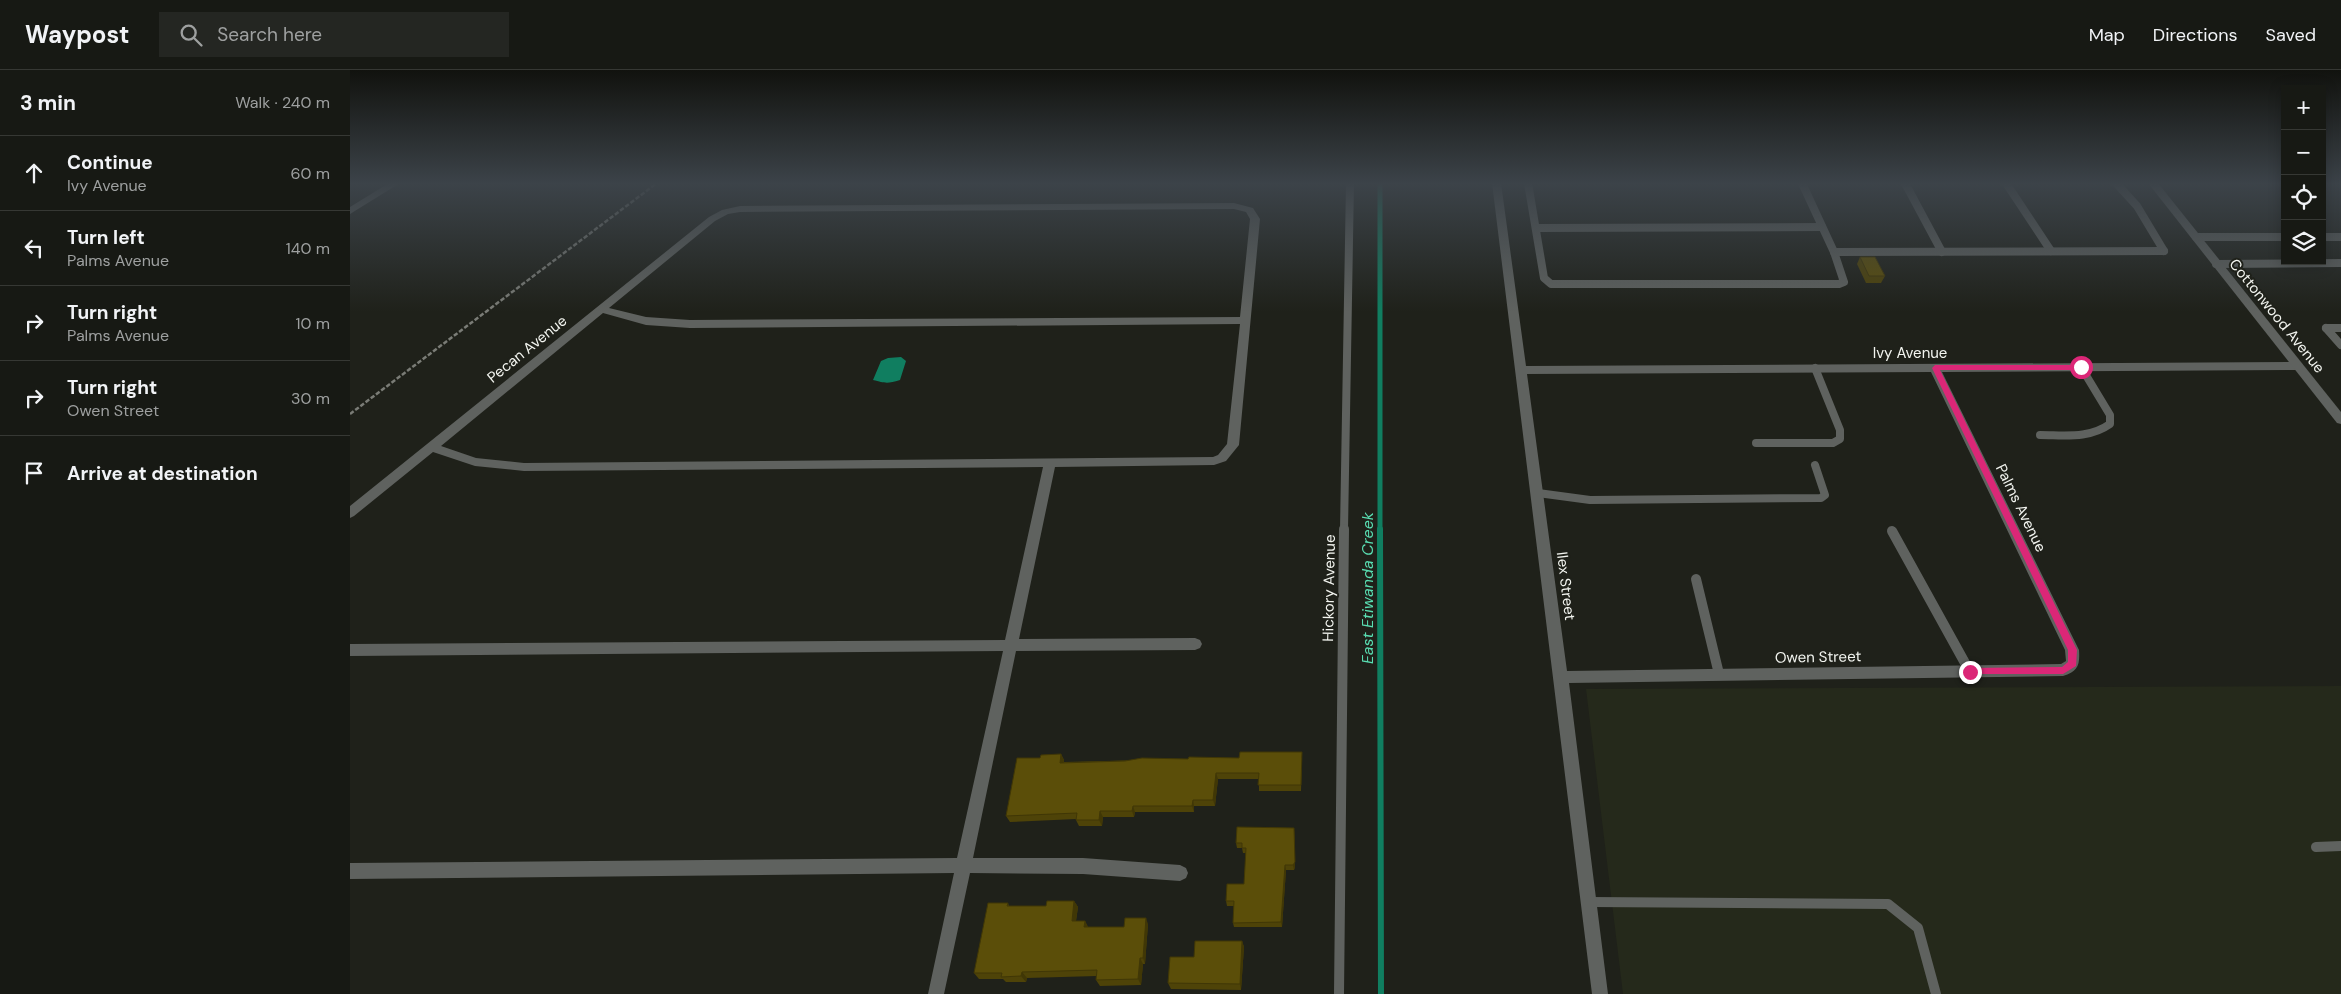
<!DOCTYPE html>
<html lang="en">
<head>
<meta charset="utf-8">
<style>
	:root { --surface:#171914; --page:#242622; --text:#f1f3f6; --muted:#9ea0a0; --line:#363834 }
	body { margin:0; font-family:"DM Sans",sans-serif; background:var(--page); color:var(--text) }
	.controls { position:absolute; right:15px; top:15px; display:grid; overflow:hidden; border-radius:0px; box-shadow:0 2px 12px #0003 }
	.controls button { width:45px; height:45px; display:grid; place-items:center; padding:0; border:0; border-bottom:1px solid var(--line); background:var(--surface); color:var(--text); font:25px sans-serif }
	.stop { position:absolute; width:15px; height:15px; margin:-11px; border:4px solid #db2777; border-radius:50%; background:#fff }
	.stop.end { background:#db2777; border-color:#fff; box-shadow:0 1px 5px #0008 }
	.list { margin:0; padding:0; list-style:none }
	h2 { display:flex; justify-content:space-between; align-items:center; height:65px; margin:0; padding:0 20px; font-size:21px }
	h2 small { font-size:16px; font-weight:400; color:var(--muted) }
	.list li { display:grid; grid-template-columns:32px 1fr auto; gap:15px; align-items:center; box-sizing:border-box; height:75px; padding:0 20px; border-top:1px solid var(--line) }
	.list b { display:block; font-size:19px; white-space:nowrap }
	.list p { margin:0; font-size:16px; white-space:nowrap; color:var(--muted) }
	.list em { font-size:16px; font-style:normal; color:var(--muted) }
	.icon { flex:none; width:28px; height:28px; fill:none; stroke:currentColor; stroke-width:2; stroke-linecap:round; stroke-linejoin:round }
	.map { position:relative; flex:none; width:1991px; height:924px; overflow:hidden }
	header { display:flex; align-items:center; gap:30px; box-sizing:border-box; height:70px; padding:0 25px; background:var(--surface); border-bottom:1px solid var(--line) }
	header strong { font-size:24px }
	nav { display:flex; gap:28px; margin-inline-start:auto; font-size:18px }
	.search { width:350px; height:45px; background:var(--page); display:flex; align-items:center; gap:12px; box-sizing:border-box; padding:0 18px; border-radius:0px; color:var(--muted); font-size:19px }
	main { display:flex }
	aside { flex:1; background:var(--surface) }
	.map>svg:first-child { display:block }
	.built { fill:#25291b }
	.water { fill:#107e60 }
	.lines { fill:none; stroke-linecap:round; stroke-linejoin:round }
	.stream-far1 { stroke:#107e60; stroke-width:5 }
	.stream { stroke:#107e60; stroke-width:6 }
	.path { stroke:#7a7c76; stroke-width:2.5; stroke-dasharray:4.5 2; stroke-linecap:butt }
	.service-far1 { stroke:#5f625f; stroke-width:8 }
	.service { stroke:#5f625f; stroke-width:10 }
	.minor { fill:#5f625f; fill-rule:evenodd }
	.tertiary { fill:#5f625f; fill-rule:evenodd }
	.wall { fill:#4e4308 }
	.shaded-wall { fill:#403706 }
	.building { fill:#5b4e09; stroke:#403706 }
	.route { fill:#db2777 }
	.labels { text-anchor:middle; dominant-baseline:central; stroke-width:4; stroke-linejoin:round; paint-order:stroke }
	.street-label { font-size:15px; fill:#f3f5f0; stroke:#1f211a }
	.water-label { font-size:16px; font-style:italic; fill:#59deb2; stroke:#1f211a }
</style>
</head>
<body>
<header>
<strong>Waypost</strong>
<div class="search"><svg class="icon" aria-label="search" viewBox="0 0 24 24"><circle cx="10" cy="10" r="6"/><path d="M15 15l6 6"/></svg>Search here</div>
<nav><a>Map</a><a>Directions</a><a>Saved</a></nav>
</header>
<main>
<aside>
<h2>3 min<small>Walk · 240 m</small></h2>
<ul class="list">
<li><svg class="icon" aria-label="ahead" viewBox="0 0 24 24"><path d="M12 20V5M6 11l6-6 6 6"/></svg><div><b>Continue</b><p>Ivy Avenue</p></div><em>60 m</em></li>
<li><svg class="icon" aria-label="left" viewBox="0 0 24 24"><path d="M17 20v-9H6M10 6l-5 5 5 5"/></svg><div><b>Turn left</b><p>Palms Avenue</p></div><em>140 m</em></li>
<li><svg class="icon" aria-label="right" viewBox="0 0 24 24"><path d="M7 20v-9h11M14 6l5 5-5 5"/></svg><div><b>Turn right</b><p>Palms Avenue</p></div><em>10 m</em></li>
<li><svg class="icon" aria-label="right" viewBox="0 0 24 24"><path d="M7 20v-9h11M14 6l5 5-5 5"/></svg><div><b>Turn right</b><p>Owen Street</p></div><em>30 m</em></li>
<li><svg class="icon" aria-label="arrive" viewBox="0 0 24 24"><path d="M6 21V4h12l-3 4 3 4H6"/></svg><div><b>Arrive at destination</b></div></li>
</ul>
</aside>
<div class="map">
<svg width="1991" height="924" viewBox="0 0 1991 924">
	<rect width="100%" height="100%" fill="#1f211a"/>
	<path class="built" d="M1991 616V924H1273L1236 619Z"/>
	<path class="water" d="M551 287 556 291 550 310C537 314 535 313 523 310L531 291 538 288Z"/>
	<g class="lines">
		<path class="stream-far1" d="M1030 113V460"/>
		<path class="stream" d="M1030 459 1031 924"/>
		<path class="path" d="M0 344 307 113"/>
		<g class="service-far1">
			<path d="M1178 113 1194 208 1201 214H1489L1494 212 1484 182 1452 113"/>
			<path d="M1555 113 1592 182"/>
			<path d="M1656 113 1701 181"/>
			<path d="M1766 113 1787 136 1814 181"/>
			<path d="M1186 158 1472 157"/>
			<path d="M1846 167H1935"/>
			<path d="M1972 167H1991"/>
			<path d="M1484 182 1814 181"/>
			<path d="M1866 194 1991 193"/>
			<path d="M1976 258 1991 275"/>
			<path d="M1976 258H1991"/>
			<path d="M1690 365C1715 365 1739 369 1760 354V345L1731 297"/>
			<path d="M1406 373H1483L1490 369V360L1465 298"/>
			<path d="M1188 423 1240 430 1471 428 1475 425 1465 395"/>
			<path d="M994 460 1000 113"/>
		</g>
		<g class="service">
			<path d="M1542 461 1620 602"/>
			<path d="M1346 509 1369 604"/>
			<path d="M1966 777 1991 776"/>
			<path d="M1239 832 1538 834 1568 858 1586 924"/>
			<path d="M989 924 994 459"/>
		</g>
		<g class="minor">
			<path d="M39 113H50L0 144V137Z"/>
			<path d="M1142 113H1151L1176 296 1948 292 1953 296 1948 300 1592 302 1729 580C1730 595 1728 601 1713 606L1219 613 1258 924H1242ZM1581 302 1715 580 1716 591 1711 594 1217 601 1177 304Z"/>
			<path d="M884 133 903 138 910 149 889 375 876 391 864 395 705 397 669 569 845 568 850 570 852 574 850 578 845 580 666 581 623 788H733L830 795 836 798 838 803 836 808 830 811 733 804 620 803 594 924H578L604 803 0 809V793L607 788 653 581 0 586V574L655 570 693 397 174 401 125 396 83 382 4 446 0 448V436L359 147 372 140 390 136ZM884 139 896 142 900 149 890 247 340 250 296 247 259 238 365 151 378 144 390 142ZM253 243 296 255 340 258 890 254 877 374 868 385 863 387 174 393 126 388 91 376Z"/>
		</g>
		<path class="tertiary" d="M1798 113H1808L1991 342V354L1987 353Z"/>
	</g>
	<g class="wall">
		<path d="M1510 187 1535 206 1531 213H1516L1507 194Z"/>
		<path d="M711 684 714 690V692L838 689 952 688 951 721H909V709H868L865 736H844V742H785L784 747H753L752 756H729L726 750V749L660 752 656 746 690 688Z"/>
		<path d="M944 758 945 797 944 800H936L932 857H884L883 853 884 836H877L876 831 894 814 896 783H893L892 778H887L886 773Z"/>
		<path d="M724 831 728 837 726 851H735L738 857H774L798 854 795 894H793L791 915 750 916 746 910 747 906 677 908 676 912H656L653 909H629L624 903 658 833 659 836H696Z"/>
		<path d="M892 871 894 877 891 920 821 919 818 913 844 887Z"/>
	</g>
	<g class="shaded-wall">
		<path d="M711 684 714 690 713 699 710 693Z"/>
		<path d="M866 703 868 709 865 736 863 730Z"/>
		<path d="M843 730 844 736V742L842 736Z"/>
		<path d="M783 736 785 742 784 747 782 741Z"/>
		<path d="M750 741 753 747 752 756 749 750Z"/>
		<path d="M944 758 945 797 944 800 943 795Z"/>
		<path d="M935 795 936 800 932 857 931 852Z"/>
		<path d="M724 831 728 837 725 857 722 851Z"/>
		<path d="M796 848 798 854 795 894 793 888Z"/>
		<path d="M735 851 738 857V863L734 857Z"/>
		<path d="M892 871 894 877 891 920 890 914Z"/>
		<path d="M790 888 793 894 791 915 788 909Z"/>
		<path d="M672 902 677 908 676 912 671 906Z"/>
	</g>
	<g class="building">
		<path d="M1510 187H1525L1535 206H1519Z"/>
		<path d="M890 682H952L951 715H908L909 703H866L863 730H843L842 736H783L782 741H750L749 750H726L727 743 656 746 667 688H690L691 685 711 684 710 693 775 691 792 688 838 689 839 687 889 688Z"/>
		<path d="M887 757 944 758 945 792 943 795H935L931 852 883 853 884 831H876L877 814H894L896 778H892V773H886Z"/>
		<path d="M697 831H724L722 851H735L734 857H774L775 848H796L793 888H790L788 909 746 910 747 900 672 902 671 906 651 907 652 903H624L638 833H658L657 836H696Z"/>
		<path d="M845 871H892L890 914 818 913 820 887H844Z"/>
	</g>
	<linearGradient id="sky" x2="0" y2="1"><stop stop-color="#11120e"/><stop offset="0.47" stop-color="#3c4349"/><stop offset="1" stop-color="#3c4349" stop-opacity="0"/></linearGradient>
	<rect width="1991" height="242" fill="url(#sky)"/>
	<path class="route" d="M1731 295 1735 297 1731 300H1590L1727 580 1726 596 1713 604H1617L1615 602 1620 598 1712 597 1718 592V580L1582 298 1585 295Z"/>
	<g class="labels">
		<g class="street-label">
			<text transform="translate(1927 246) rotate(51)">Cottonwood Avenue</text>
			<text transform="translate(177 279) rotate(-39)">Pecan Avenue</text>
			<text x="1560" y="283">Ivy Avenue</text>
			<text transform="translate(1671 438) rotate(64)">Palms Avenue</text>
			<text transform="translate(1216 516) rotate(83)">Ilex Street</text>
			<text transform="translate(979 518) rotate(-89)">Hickory Avenue</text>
			<text transform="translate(1468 587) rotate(-1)">Owen Street</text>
		</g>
		<g class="water-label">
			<text transform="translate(1017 518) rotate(-90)">East Etiwanda Creek</text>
		</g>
	</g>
</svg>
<div class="controls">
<button>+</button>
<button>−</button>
<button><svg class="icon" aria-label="locate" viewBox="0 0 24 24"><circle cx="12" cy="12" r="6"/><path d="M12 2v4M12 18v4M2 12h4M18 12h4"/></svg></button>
<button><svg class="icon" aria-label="layers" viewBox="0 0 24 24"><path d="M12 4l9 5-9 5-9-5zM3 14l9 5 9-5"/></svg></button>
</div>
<div class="stop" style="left:1731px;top:297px"></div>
<div class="stop end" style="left:1620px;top:602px"></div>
</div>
</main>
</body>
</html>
